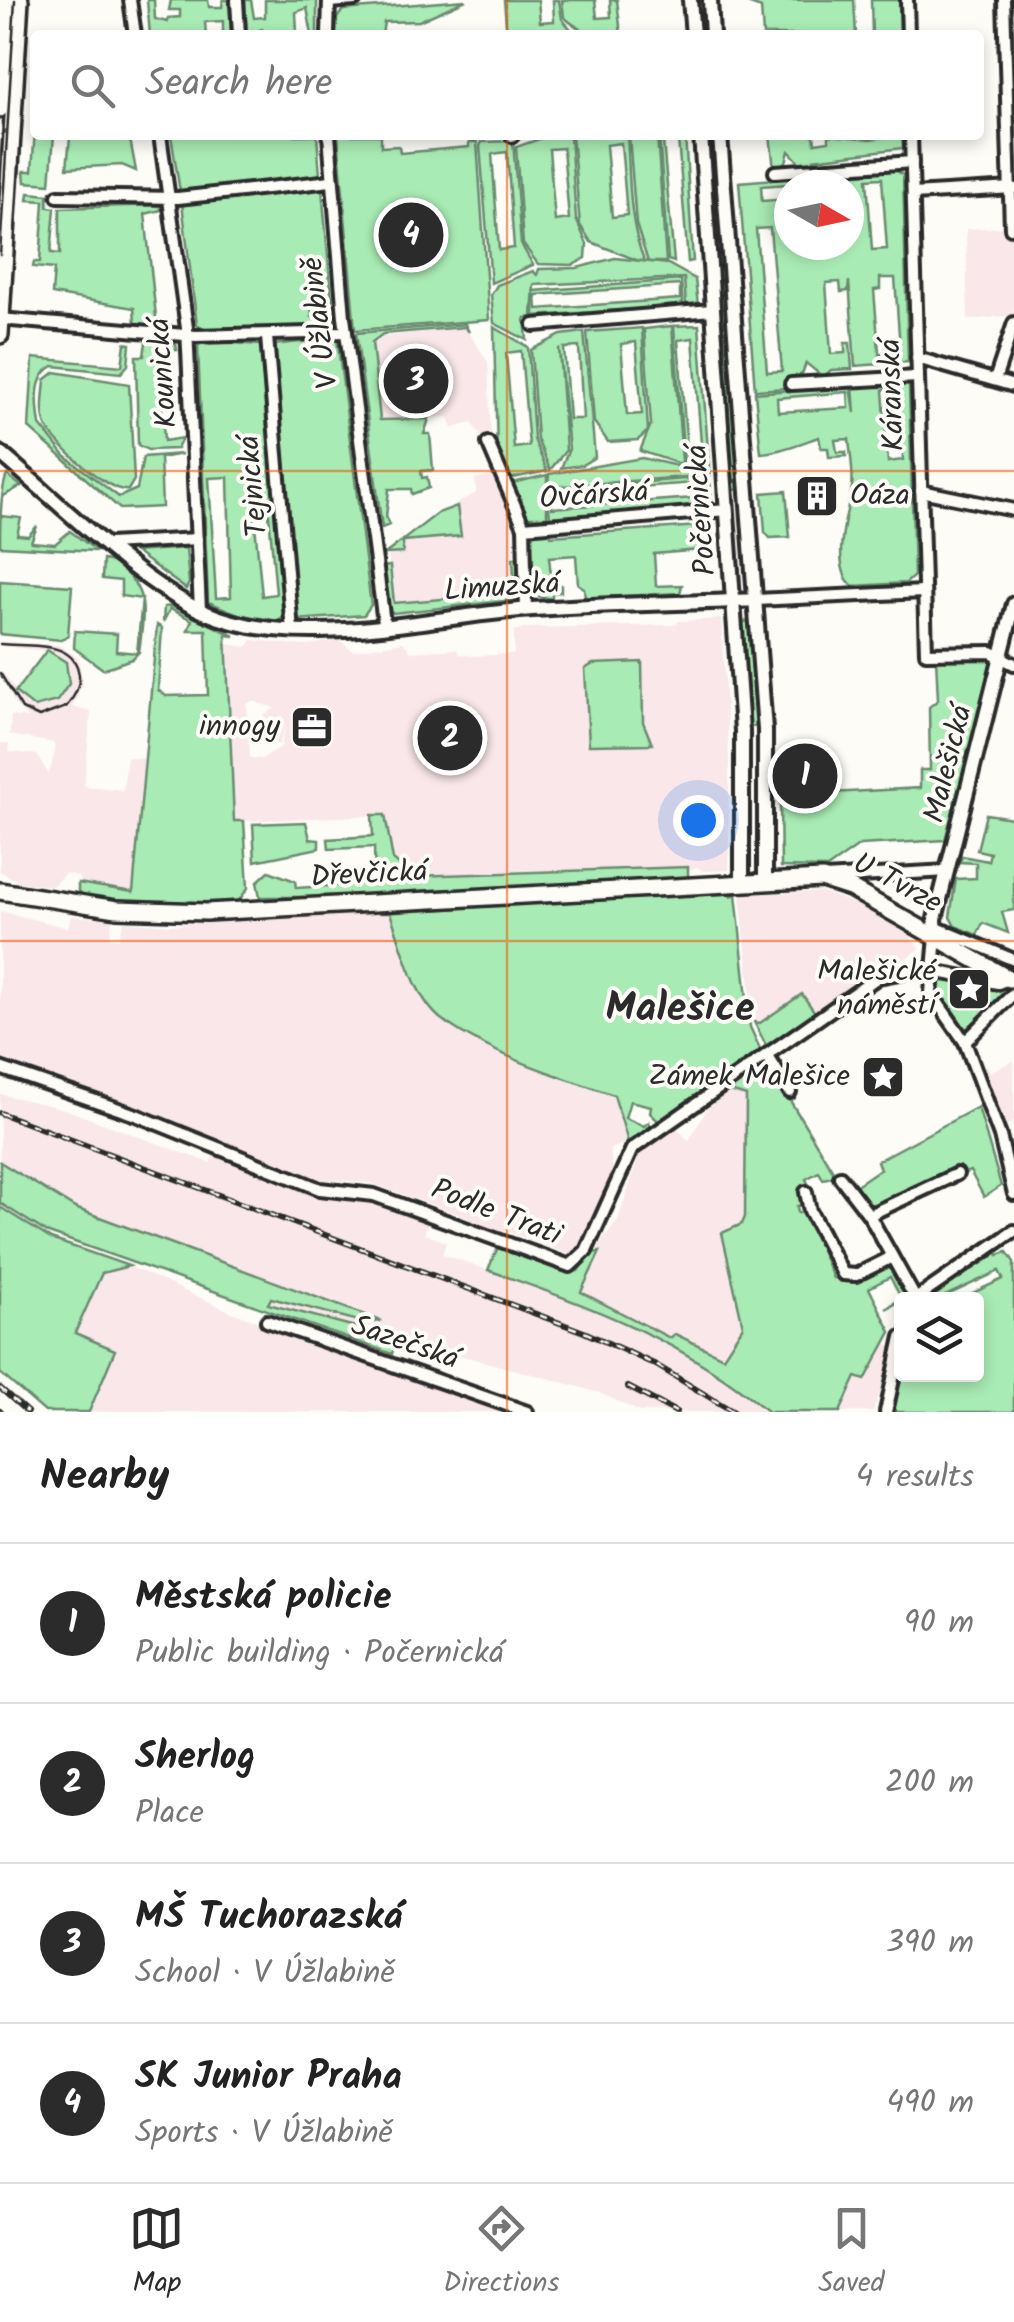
<!DOCTYPE html>
<html lang="en">
<head>
<meta charset="utf-8">
<style>
	:root { --surface:#fff; --page:#f6f6f6; --text:#222; --muted:#767676; --line:#e0e0e0; --accent:#2b2b2b }
	body { margin:0; font-family:Kalam,sans-serif; background:var(--page); color:var(--text) }
	.controls { position:absolute; right:30px; bottom:30px; display:grid; overflow:hidden; border-radius:10px; box-shadow:0 5px 15px #0003 }
	.controls button { width:90px; height:90px; display:grid; place-items:center; padding:0; border:0; border-bottom:2px solid var(--line); background:var(--surface); color:var(--text); font:50px sans-serif }
	.compass { position:absolute; left:774px; top:170px; width:90px; height:90px; border-radius:50%; background:var(--surface); box-shadow:0 5px 15px #0003; rotate:99deg }
	.you { position:absolute; left:698px; top:820px; width:35px; height:35px; margin:-25px; border:8px solid #fff; border-radius:50%; background:#1a73e8; box-shadow:0 0 0 15px #1a73e833 }
	.badge { display:grid; place-items:center; width:65px; height:65px; border-radius:50%; background:var(--accent); color:#fff; font-size:32px; font-weight:700 }
	.pin { position:absolute; translate:-50% -50%; border:5px solid #fff; box-shadow:0 2px 10px #0006 }
	.list { margin:0; padding:0; list-style:none }
	h2 { display:flex; justify-content:space-between; align-items:center; height:130px; margin:0; padding:0 40px; font-size:42px }
	h2 small { font-size:32px; font-weight:400; color:var(--muted) }
	.list li { display:grid; grid-template-columns:65px 1fr auto; gap:30px; align-items:center; box-sizing:border-box; height:160px; padding:0 40px; border-top:2px solid var(--line) }
	.list b { display:block; font-size:38px; white-space:nowrap }
	.list p { margin:0; font-size:32px; white-space:nowrap; color:var(--muted) }
	.list em { font-size:32px; font-style:normal; color:var(--muted) }
	.icon { flex:none; width:55px; height:55px; fill:none; stroke:currentColor; stroke-width:2; stroke-linecap:round; stroke-linejoin:round }
	.map { position:relative; flex:none; width:1014px; height:1412px; overflow:hidden }
	.search { position:absolute; background:var(--surface); box-shadow:0 5px 15px #0003; left:30px; right:30px; top:30px; height:110px; display:flex; align-items:center; gap:25px; box-sizing:border-box; padding:0 35px; border-radius:10px; color:var(--muted); font-size:38px }
	.sheet { height:770px; background:var(--surface) }
	nav { display:flex; justify-content:space-around; align-items:center; box-sizing:border-box; height:140px; border-top:2px solid var(--line); background:var(--surface); font-size:28px; color:var(--muted) }
	nav a { display:grid; justify-items:center; gap:5px }
	nav .on { color:var(--accent) }
	.map>svg:first-child { display:block }
	.built { fill:#f9e7e9; fill-rule:evenodd }
	.green { fill:#a9ebb4; stroke:#6a8b70; stroke-width:2.5; fill-rule:evenodd }
	.lines { fill:none; stroke-linecap:round; stroke-linejoin:round }
	.minor-casing { stroke:#2b2b2b; stroke-width:18 }
	.tertiary-casing { stroke:#2b2b2b; stroke-width:20 }
	.secondary-casing { stroke:#2b2b2b; stroke-width:22 }
	.minor { stroke:#fdfcf7; stroke-width:10 }
	.tertiary { stroke:#fdfcf7; stroke-width:12 }
	.secondary { stroke:#fdfcf7; stroke-width:15 }
	.tram { stroke:#2b2b2b; stroke-width:2.5 }
	.rail-casing { stroke:#2b2b2b; stroke-width:6 }
	.rail { stroke:#fdfcf7; stroke-width:2.5; stroke-dasharray:8; stroke-linecap:butt }
	.grid { fill:none; stroke:#e8590c; stroke-width:2.5; stroke-opacity:0.55 }
	.labels { text-anchor:middle; dominant-baseline:central; stroke-width:8; stroke-linejoin:round; paint-order:stroke }
	.street-label { font-size:30px; fill:#2b2b2b; stroke:#fdfcf7 }
	.poi-label { font-size:30px; fill:#2b2b2b; stroke:#fdfcf7; text-anchor:end }
	.district-label { font-size:40px; font-weight:bold; fill:#2b2b2b; stroke:#fdfcf7 }
</style>
</head>
<body>
<div class="map">
<svg width="1014" height="1412" viewBox="0 0 1014 1412">
	<rect width="100%" height="100%" fill="#fdfcf7"/>
	<filter id="ink" filterUnits="userSpaceOnUse"><feTurbulence type="fractalNoise" baseFrequency=".01" numOctaves="2"/><feDisplacementMap in="SourceGraphic" scale="20" xChannelSelector="R" yChannelSelector="G"/><feConvolveMatrix kernelMatrix="1 2 1 2 8 2 1 2 1" color-interpolation-filters="sRGB"/></filter>
	<g filter="url(#ink)">
		<g class="built">
			<path d="M1006 227 1008 232 1014 228V315L968 320 966 229Z"/>
			<path d="M465 327 488 362 491 442 486 444 472 423 453 428 449 417 380 419 370 351 375 338Z"/>
			<path d="M496 475 513 517 515 593 393 603 388 554 403 552 402 541 461 536 457 503 476 493 475 479Z"/>
			<path d="M721 619 729 759V870L702 871 698 867 683 871 413 876 393 860 385 815 234 821 226 644 247 647 252 640 302 646 339 640 353 651 403 642 411 652 457 649 458 654 473 656 514 654V631L529 628 677 625 678 621ZM252 701 275 708 263 716 272 728 269 740 279 745 286 722 281 747 262 759 250 758 247 704Z"/>
			<path d="M0 642 59 645 78 658 83 683 72 707 91 712 84 786 123 790 127 757 148 759 133 893 81 886 78 876 65 873 52 886 19 882 0 871V743L9 744V752L37 755 49 775 55 752 54 743 10 735 11 716 28 718 15 705 0 669 27 705 69 684 70 676 66 662 54 652 2 646Z"/>
			<path d="M822 892 867 908 910 936 920 949 817 1015 801 994 760 1024 754 1022 740 894Z"/>
			<path d="M0 911 68 928 71 916 112 919 110 938 119 939 124 921 171 925 390 913 419 985 445 1022 506 1058 614 1095 628 1142 610 1149 613 1174 581 1249 571 1255 512 1233 472 1225 469 1218 371 1183 309 1178 5 1064 0 1061Z"/>
			<path d="M1014 1061V1122L1000 1128 979 1068 987 1065 990 1072Z"/>
			<path d="M730 1091 746 1096 745 1217 742 1224 729 1227 723 1240 743 1326 723 1358 675 1335 671 1338 580 1292 603 1239 618 1220 640 1153 675 1126 689 1141 707 1109Z"/>
			<path d="M0 1094 64 1109 210 1163 216 1150 327 1195 363 1196 430 1219 424 1234 446 1242 442 1254 578 1302 644 1331 708 1365 768 1412H640L600 1393 555 1380 267 1305 270 1298 366 1323 379 1321 75 1208 0 1162Z"/>
			<path d="M129 1266 234 1313 507 1412H89L100 1393 75 1334 102 1273Z"/>
			<path d="M884 1343 894 1347 893 1356 873 1412H840L856 1376 865 1379Z"/>
		</g>
		<g class="green">
			<path d="M147 0H154L155 19 167 22 168 18 180 17V10H169L171 0H208L209 7H222L223 0H229L231 35H223V21L205 22 206 35H150Z"/>
			<path d="M245 0H251L254 18 265 17V0H317V35H312L307 8 296 12 297 34 301 35H266L262 29 247 35Z"/>
			<path d="M466 0 419 21 384 22 382 35H336L337 18 343 10Z"/>
			<path d="M504 0H538L540 22 554 21 553 0H559L562 19 576 35H507Z"/>
			<path d="M562 0H595L597 18 611 17 610 0H617L621 35C597 35 582 34 564 17Z"/>
			<path d="M739 0H854L856 35H763L761 8Z"/>
			<path d="M871 0H899L900 35H872Z"/>
			<path d="M35 130V135H140L130 139 136 171 122 165 67 168 70 137 54 135 50 184 25 182 24 171H32Z"/>
			<path d="M171 135H317L320 176 180 192Z"/>
			<path d="M338 135H381V147L399 146 400 153 469 147V142H477L489 320 355 330Z"/>
			<path d="M551 135 570 136 576 219 587 244 586 258 573 265 538 264 523 244 516 147ZM563 148 569 219 555 221 549 149Z"/>
			<path d="M572 135H627C630 177 628 223 645 262L644 263 591 242 580 225ZM621 143 627 215 612 217 606 145Z"/>
			<path d="M629 135H657L666 262H648L636 224Z"/>
			<path d="M659 135H685L693 261 688 262 678 139 663 141 674 262 668 260Z"/>
			<path d="M707 135 717 139 730 325H718Z"/>
			<path d="M770 135H814L815 143 829 141V135L870 139 902 135 903 148 814 159 810 165 800 163 789 151 786 162 774 168Z"/>
			<path d="M513 141 521 244 533 265 491 283 480 146 482 142ZM507 152 514 248 499 250 492 154Z"/>
			<path d="M894 169 903 175 908 362 882 364 881 354 898 356 900 349 895 278H880V289L874 290 880 364 855 366 849 281 848 291 841 292 840 282 826 283 831 354 845 353V343H850L852 369 831 370 823 377 806 363 802 374 787 381V388L755 390 739 182 838 174V185L832 181 761 186 762 201 789 199V245H849V190L853 189 850 173ZM882 178 887 249 872 250 867 179ZM770 228 782 371 767 372 756 229Z"/>
			<path d="M322 189 332 300 311 304 312 317 334 315 336 327C307 329 217 341 197 325L182 203Z"/>
			<path d="M29 193 48 195V207L55 208 51 253 60 254V208L161 205V210L145 214 157 326 135 323 134 308 52 294 54 269 33 267 34 262H40L44 201 28 200Z"/>
			<path d="M615 258 668 264 695 279 698 305H686L684 278 534 285 532 317 525 318 527 340 494 323 491 295 497 285 533 271 537 275 539 269 577 268Z"/>
			<path d="M681 280 683 306 534 316V291ZM680 285V299L537 309 536 295Z"/>
			<path d="M465 324 469 332 465 327 383 334 372 342 380 420 429 419 424 434H430L433 470 421 471 422 478 427 477 429 488 412 494 411 489H389L386 517 389 525 382 528 356 333Z"/>
			<path d="M699 325 709 465H684L674 326ZM693 338 702 457 688 459 678 340Z"/>
			<path d="M672 326 682 461 680 464 640 451 651 424 644 329Z"/>
			<path d="M494 327 528 347 534 439 547 471 508 479 497 454ZM521 351 529 446 514 448 506 353Z"/>
			<path d="M642 328 648 431 638 440 608 442 594 422 587 332ZM636 342 642 414 627 415 621 344Z"/>
			<path d="M731 331 743 489 730 490 718 332Z"/>
			<path d="M584 332 595 457 582 465 561 468 569 449 559 348 566 450 550 470 537 439 531 350 561 335ZM564 348 579 347 583 419H569Z"/>
			<path d="M337 338 371 605 364 615 296 620 272 345Z"/>
			<path d="M203 341 261 345 285 615 278 621 241 615 208 602 198 346ZM228 477 231 597 216 598 209 478ZM268 502 276 594 262 596 253 504Z"/>
			<path d="M146 342 176 344 177 350 159 351 164 441 182 438 177 449 148 450 138 445 136 356H144Z"/>
			<path d="M125 343 130 344 128 365 121 373 53 366C33 377 37 405 40 425L65 456 119 497 137 489 143 457 182 454 160 458 162 507 120 509 29 428 33 358 122 366Z"/>
			<path d="M55 372 129 384 134 480 128 490C110 493 56 445 47 428 40 413 44 395 45 380Z"/>
			<path d="M903 382 909 386 914 576 906 583 853 586C829 567 848 511 852 487 854 472 850 453 849 439L835 440 837 452H846V456L829 457 828 448H821L819 437C803 442 782 452 761 453L755 393 851 385 855 413 853 385ZM898 389 903 460 888 462 883 390ZM848 392 849 408 778 412 777 398Z"/>
			<path d="M642 458 682 467H709L712 505 701 506 698 476 548 487 549 474Z"/>
			<path d="M7 475 21 486 2 497 0 516 21 518 17 535 28 536 37 526 31 542 55 544 70 531 97 551 0 546C0 526 0 490 7 475Z"/>
			<path d="M547 475V517H528L512 483Z"/>
			<path d="M697 478 699 506 550 518 547 490ZM695 483V498L552 508V493Z"/>
			<path d="M786 491 790 537 770 538 765 532 762 493Z"/>
			<path d="M457 506 461 536 403 541V553L385 554 438 513Z"/>
			<path d="M699 526 700 550 654 554 656 586 682 585 680 593 585 598 584 588 578 584 576 555 549 557 552 585H561V592L552 593V599L533 595 529 546 534 533 550 531 551 536Z"/>
			<path d="M186 548 189 583 186 589 135 552Z"/>
			<path d="M513 558H518L520 591 515 600 393 613 389 609 383 567 390 566 394 603 515 593Z"/>
			<path d="M103 560C114 561 116 565 123 571 150 593 143 620 139 652L132 659 103 669 74 648 75 631 117 634 116 651 137 653 142 599 121 596V581L102 579Z"/>
			<path d="M0 581 72 586 68 635 61 640 0 634Z"/>
			<path d="M171 606 235 636 226 635 234 821H244L248 888 238 902C200 903 107 913 78 891V883L133 892 157 625 162 628 158 690 166 696 208 695 206 630H188L192 620 170 609 163 622 164 607Z"/>
			<path d="M753 621 759 726 747 727 740 622Z"/>
			<path d="M47 650 66 662 69 684 57 701 34 707 15 692Z"/>
			<path d="M988 656 992 665 945 840 860 845 827 868 781 867 780 804 813 803V794L920 788V770H930L929 707 938 700 936 657Z"/>
			<path d="M642 662 643 722 652 744 589 745 585 669 593 664Z"/>
			<path d="M1014 811V910L1002 912 1008 933 983 923 977 935 955 926 950 917 956 879 976 878V863L960 862 962 856 988 861 990 853 977 850 986 814 1012 818Z"/>
			<path d="M372 815H385L393 860 413 876 688 867V877L364 897H260L257 882 269 871 295 881 296 888 375 883 374 847 329 849 328 839 373 836Z"/>
			<path d="M306 822 310 839 319 840V848L255 861 253 824Z"/>
			<path d="M729 891 731 896 736 894 750 1027 761 1051 659 1122 650 1113 651 1106 630 1101 625 1118 644 1126 649 1122 651 1127 628 1142 614 1095C555 1075 496 1057 445 1022 414 1001 403 947 390 913H381Z"/>
			<path d="M941 977 1008 989 1009 993 965 1030 939 993Z"/>
			<path d="M802 994 816 1014 767 1047 754 1022 760 1023Z"/>
			<path d="M766 1061 836 1176 823 1179 819 1172 806 1179 809 1186 801 1191 803 1205 797 1206 798 1213 805 1212 833 1278 888 1266 908 1293 906 1298 886 1309 901 1298 890 1277 869 1288 891 1332 865 1380 856 1377 840 1412H768C686 1341 589 1306 488 1270L498 1247 567 1272 578 1271 591 1253 600 1252 581 1292 670 1338 675 1334 723 1357 743 1326 722 1233 742 1224 745 1217 746 1096 730 1091 733 1084Z"/>
			<path d="M978 1107 1001 1186 984 1197 970 1171 960 1175 955 1166 873 1206 852 1188 880 1169 877 1161Z"/>
			<path d="M0 1162 75 1208 381 1321 366 1323 271 1298 268 1304 397 1338 392 1354 46 1232 0 1203Z"/>
			<path d="M0 1207 51 1239 129 1266 102 1273 75 1333 115 1350 89 1412H45L0 1373Z"/>
			<path d="M995 1251 998 1255 1007 1252 1014 1262V1412H892L901 1364 902 1374H976V1300L960 1299 1003 1279 999 1271 939 1299H922L992 1257Z"/>
		</g>
		<g class="lines">
			<g class="minor-casing">
				<g id="minor">
					<path d="M130 0 135 35"/>
					<path d="M237 0 239 35"/>
					<path d="M907 0 908 35"/>
					<path d="M1004 0 1011 228"/>
					<path d="M329 2 355 0"/>
					<path d="M328 35 329 0"/>
					<path d="M160 135 187 328 200 610"/>
					<path d="M329 135 344 317 384 623"/>
					<path d="M911 135 926 653 991 652 1014 664"/>
					<path d="M512 136 513 135"/>
					<path d="M775 172 912 162"/>
					<path d="M913 194 1013 188"/>
					<path d="M58 196 178 198 331 181"/>
					<path d="M0 319 196 336 346 332"/>
					<path d="M534 325 712 310"/>
					<path d="M267 337 292 631"/>
					<path d="M917 358 1014 386"/>
					<path d="M995 380 1014 323"/>
					<path d="M791 384 917 377"/>
					<path d="M488 443 524 527"/>
					<path d="M921 491 1014 510"/>
					<path d="M109 544 197 539"/>
					<path d="M756 600 923 592"/>
					<path d="M526 610 524 527 727 510"/>
					<path d="M824 878 948 871"/>
					<path d="M935 927 1014 960"/>
					<path d="M936 936 931 993 965 1042"/>
					<path d="M1014 993 965 1042 1000 1136 1014 1194"/>
					<path d="M767 1055 790 1092"/>
					<path d="M0 1068 136 1115 320 1189 374 1195 570 1266 586 1251 632 1149 878 977 921 969 998 983 1008 979"/>
					<path d="M840 1177 869 1215 915 1298"/>
					<path d="M806 1192 810 1211 843 1274 856 1275 892 1257"/>
					<path d="M869 1215 957 1174"/>
					<path d="M914 1300 1014 1231"/>
					<path d="M267 1321 527 1412"/>
					<path d="M886 1412 902 1337"/>
				</g>
			</g>
			<g class="tertiary-casing">
				<g id="tertiary">
					<path d="M690 0 693 35"/>
					<path d="M710 0 712 35"/>
					<path d="M701 135 742 731V881"/>
					<path d="M720 135 765 730V879"/>
					<path d="M0 453C57 500 138 583 204 612 295 652 423 618 520 610 599 604 677 604 756 600"/>
					<path d="M936 936 935 919 1014 604"/>
				</g>
			</g>
			<g class="secondary-casing">
				<g id="secondary">
					<path d="M0 109 6 0"/>
					<path d="M0 335 20 0"/>
					<path d="M0 891 117 909 206 912 822 879 850 888 1009 979"/>
				</g>
			</g>
			<use href="#minor" class="minor"/>
			<use href="#tertiary" class="tertiary"/>
			<use href="#secondary" class="secondary"/>
			<g class="tram">
				<path d="M0 255 15 0"/>
				<path d="M0 644C24 647 71 639 78 670 82 684 75 696 66 707L39 717 22 709 0 673"/>
			</g>
			<g class="rail-casing">
				<g id="rail">
					<path d="M0 1113 584 1332 656 1365 734 1412"/>
					<path d="M628 1387 676 1412"/>
					<path d="M0 1388 27 1412"/>
					<path d="M0 1411 1 1412"/>
				</g>
			</g>
			<use href="#rail" class="rail"/>
		</g>
	</g>
	<path class="grid" d="M507 0V35M507 135V1412M0 471H1014M0 941H1014"/>
	<defs>
		<g id="building-square" transform="scale(2.25)"><rect x="-9" y="-9" width="18" height="18" rx="4" fill="#2b2b2b" stroke="#fdfcf7"/><path d="M-4-6H4V6H1V3H-1V6H-4ZM-2.5-4.3h1.7v1.8h-1.7ZM.8-4.3h1.7v1.8H.8ZM-2.5-1h1.7V.8h-1.7ZM.8-1h1.7V.8H.8Z" fill="#fff"/></g>
		<g id="office-square" transform="scale(2.25)"><rect x="-9" y="-9" width="18" height="18" rx="4" fill="#2b2b2b" stroke="#fdfcf7"/><path d="M-6-3h4V-5.5h4V-3h4V5H-6ZM-1-4.5V-3h2v-1.5ZM-6 0V1H6V0Z" fill="#fff"/></g>
		<g id="sight-square" transform="scale(2.25)"><rect x="-9" y="-9" width="18" height="18" rx="4" fill="#2b2b2b" stroke="#fdfcf7"/><path d="M0-6L1.8-2.2L6-1.7L2.9 1.2L3.7 5.4L0 3.3L-3.7 5.4L-2.9 1.2L-6-1.7L-1.8-2.2Z" fill="#fff"/></g>
	</defs>
	<g fill-rule="evenodd">
		<use href="#building-square" x="817" y="496"/>
		<use href="#office-square" x="312" y="727"/>
		<use href="#sight-square" x="969" y="989"/>
		<use href="#sight-square" x="883" y="1077"/>
	</g>
	<g class="labels">
		<g class="street-label">
			<text transform="translate(321 323) rotate(-97)">V Úžlabině</text>
			<text transform="translate(164 373) rotate(-94)">Kounická</text>
			<text transform="translate(893 395) rotate(-92)">Káranská</text>
			<text transform="translate(254 486) rotate(-95)">Tejnická</text>
			<text transform="translate(594 496) rotate(-4)">Ovčárská</text>
			<text transform="translate(702 510) rotate(-94)">Počernická</text>
			<text transform="translate(502 588) rotate(-4)">Limuzská</text>
			<text transform="translate(949 764) rotate(-76)">Malešická</text>
			<text transform="translate(369 875) rotate(-3)">Dřevčická</text>
			<text transform="translate(897 884) rotate(28)">U Tvrze</text>
			<text transform="translate(496 1213) rotate(21)">Podle Trati</text>
			<text transform="translate(405 1343) rotate(19)">Sazečská</text>
		</g>
		<g class="poi-label">
			<text x="850" y="496" text-anchor="start">Oáza</text>
			<text x="280" y="727">innogy</text>
			<text x="936" y="972">Malešické<tspan x="936" dy="34">náměstí</tspan></text>
			<text x="850" y="1077">Zámek Malešice</text>
		</g>
		<g class="district-label">
			<text x="680" y="1009">Malešice</text>
		</g>
	</g>
</svg>
<div class="controls">
<button><svg class="icon" aria-label="layers" viewBox="0 0 24 24"><path d="M12 4l9 5-9 5-9-5zM3 14l9 5 9-5"/></svg></button>
</div>
<svg class="compass" viewBox="-18 -18 36 36"><path d="M0-13l5 13h-10z" fill="#e53935"/><path d="M0 13l5-13h-10z" fill="#767676"/></svg>
<div class="you"></div>
<div class="pin badge" style="left:805px;top:776px">1</div>
<div class="pin badge" style="left:450px;top:738px">2</div>
<div class="pin badge" style="left:416px;top:381px">3</div>
<div class="pin badge" style="left:411px;top:235px">4</div>
<div class="search"><svg class="icon" aria-label="search" viewBox="0 0 24 24"><circle cx="10" cy="10" r="6"/><path d="M15 15l6 6"/></svg>Search here</div>
</div>
<section class="sheet">
<h2>Nearby<small>4 results</small></h2>
<ul class="list">
<li><span class="badge">1</span><div><b>Městská policie</b><p>Public building · Počernická</p></div><em>90 m</em></li>
<li><span class="badge">2</span><div><b>Sherlog</b><p>Place</p></div><em>200 m</em></li>
<li><span class="badge">3</span><div><b>MŠ Tuchorazská</b><p>School · V Úžlabině</p></div><em>390 m</em></li>
<li><span class="badge">4</span><div><b>SK Junior Praha</b><p>Sports · V Úžlabině</p></div><em>490 m</em></li>
</ul>
</section>
<nav>
<a class="on"><svg class="icon" aria-label="map" viewBox="0 0 24 24"><path d="M3 6l6-2 6 2 6-2v14l-6 2-6-2-6 2zM9 4v14M15 6v14"/></svg>Map</a>
<a><svg class="icon" aria-label="directions" viewBox="0 0 24 24"><path d="M12 3l9 9-9 9-9-9zM9 14v-3h6M13 9l2 2-2 2"/></svg>Directions</a>
<a><svg class="icon" aria-label="saved" viewBox="0 0 24 24"><path d="M7 4h10v16l-5-4-5 4z"/></svg>Saved</a>
</nav>
</body>
</html>
